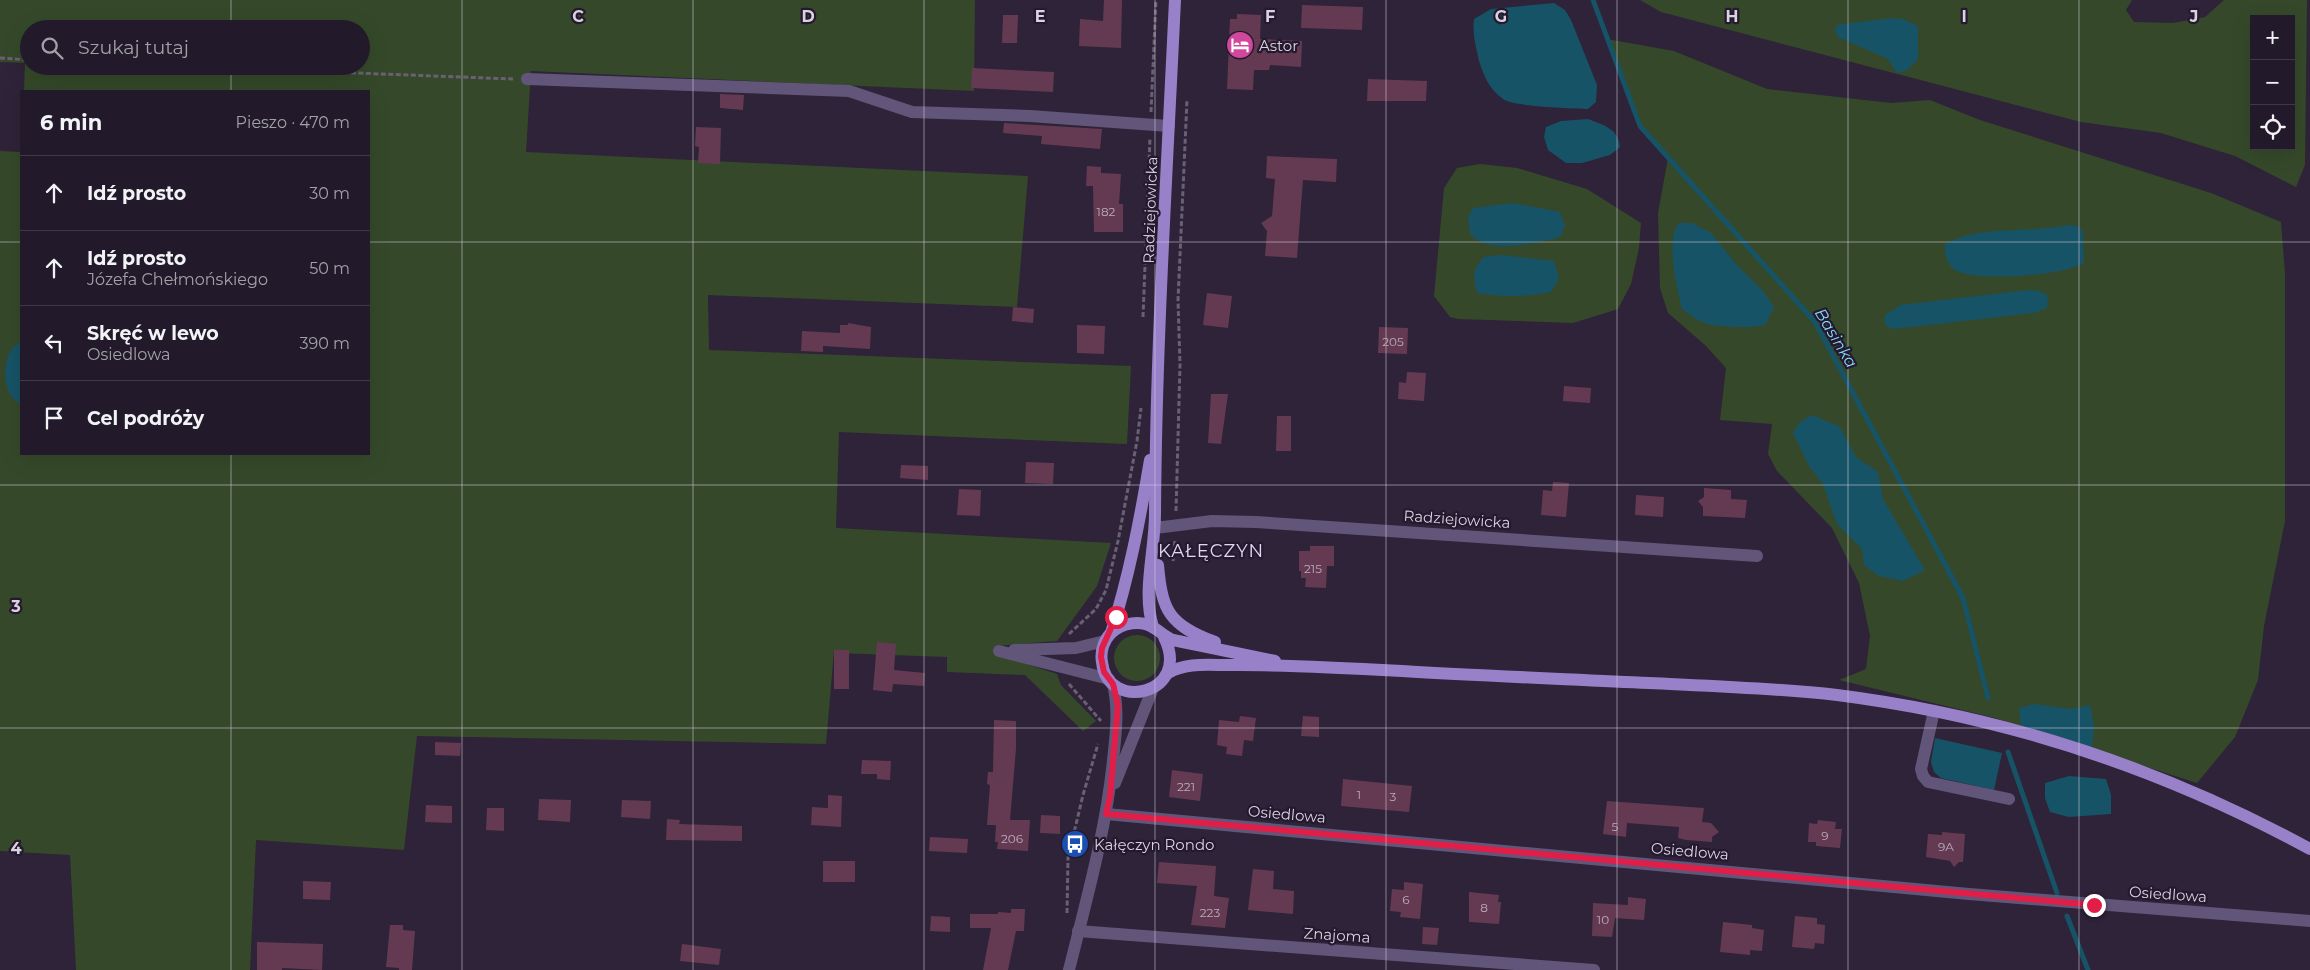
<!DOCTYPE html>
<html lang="pl">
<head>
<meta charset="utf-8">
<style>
	:root { --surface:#221a2a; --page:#2a2332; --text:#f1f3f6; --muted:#a2a1a8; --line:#3f3847 }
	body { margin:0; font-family:Montserrat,sans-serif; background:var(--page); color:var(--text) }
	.controls { position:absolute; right:15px; top:15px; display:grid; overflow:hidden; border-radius:0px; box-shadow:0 5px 20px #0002 }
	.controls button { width:45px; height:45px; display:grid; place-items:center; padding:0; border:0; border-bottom:1px solid var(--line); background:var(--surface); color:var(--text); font:25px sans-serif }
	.stop { position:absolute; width:15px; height:15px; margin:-11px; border:4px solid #e11d48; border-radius:50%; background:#fff }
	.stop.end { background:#e11d48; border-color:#fff; box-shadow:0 1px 5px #0008 }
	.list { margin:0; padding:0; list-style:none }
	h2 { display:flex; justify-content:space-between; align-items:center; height:65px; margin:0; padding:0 20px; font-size:21px }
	h2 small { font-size:16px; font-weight:400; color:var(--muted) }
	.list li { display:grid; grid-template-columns:32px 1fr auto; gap:15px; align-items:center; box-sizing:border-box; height:75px; padding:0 20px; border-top:1px solid var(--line) }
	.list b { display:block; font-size:19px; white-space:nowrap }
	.list p { margin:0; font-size:16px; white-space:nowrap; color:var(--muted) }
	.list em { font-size:16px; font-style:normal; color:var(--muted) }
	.icon { flex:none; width:28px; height:28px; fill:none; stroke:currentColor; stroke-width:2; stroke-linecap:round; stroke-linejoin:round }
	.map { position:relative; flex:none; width:2310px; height:970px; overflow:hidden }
	.search { position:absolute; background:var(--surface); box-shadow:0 5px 20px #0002; left:20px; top:20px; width:350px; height:55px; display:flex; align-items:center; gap:12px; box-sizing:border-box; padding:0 18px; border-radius:28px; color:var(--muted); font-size:19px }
	.panel { position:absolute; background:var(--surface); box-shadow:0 5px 20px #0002; left:20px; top:90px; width:350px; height:365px; border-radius:0px }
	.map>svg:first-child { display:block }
	.green { fill:#35492a; fill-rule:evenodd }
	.water { fill:#175367 }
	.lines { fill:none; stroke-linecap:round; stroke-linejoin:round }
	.stream { stroke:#175367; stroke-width:5 }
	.building { fill:#643a52 }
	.path { stroke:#6a6073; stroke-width:3; stroke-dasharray:5 2.5; stroke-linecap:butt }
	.minor { stroke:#615679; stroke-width:12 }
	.major { stroke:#9981ca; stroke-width:12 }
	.route { stroke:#e11d48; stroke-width:6 }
	.grid { fill:none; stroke:#d9d2e0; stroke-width:1; stroke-opacity:0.55 }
	.labels { text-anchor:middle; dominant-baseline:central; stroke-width:4.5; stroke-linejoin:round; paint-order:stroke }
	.number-label { font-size:12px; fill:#bcacbc }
	.poi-label { font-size:15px; fill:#d9d2e0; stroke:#24192e; text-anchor:start }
	.street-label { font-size:15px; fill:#d9d2e0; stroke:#24192e }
	.water-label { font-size:16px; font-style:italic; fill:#83dbfe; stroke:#24192e }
	.quarter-label { font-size:18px; letter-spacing:1px; fill:#e4d6f2; stroke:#24192e }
	.grid-label { font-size:16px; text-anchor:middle; font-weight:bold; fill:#d9d2e0; stroke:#24192e; stroke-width:4.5; stroke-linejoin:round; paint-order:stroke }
</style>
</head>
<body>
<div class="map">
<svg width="2310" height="970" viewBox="0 0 2310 970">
	<rect width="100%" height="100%" fill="#2e2338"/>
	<g class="green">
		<path d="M0 0H975L974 91 531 71 526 152 1028 176 1017 307 708 295 709 350 1131 366 1127 444 839 432 836 528 1111 543 1097 586 1057 641 996 646V654L1057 674 1061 685 1096 721 1083 731 1025 675 947 672V657L836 653 834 651 826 744 417 736 404 850 256 840 250 970H76L70 855 0 851V151L21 152V454H369V91H24L25 63 0 62ZM29 29H361V66H29Z"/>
		<path d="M1640 0H2132L2126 10 2134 22 2173 23 2205 17 2224 0H2307L2305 165 2296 187 2235 156 2161 133 2081 122 1661 12ZM2254 19H2291V146H2254Z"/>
		<path d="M1607 39 1674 51 1767 89 1891 103 1930 100 1980 120 2211 193 2281 222 2285 274V521L2264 626 2258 680 2235 737 2197 783 1995 718 1839 680 1866 669 1870 636 1859 583 1832 528 1777 471 1768 454 1772 424 1720 420 1726 368 1705 345 1668 313 1660 288 1658 213 1668 158 1640 126Z"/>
		<path d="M1480 164 1517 168 1587 189 1641 223 1639 248 1631 284 1618 309 1573 323 1458 319 1450 317 1434 296 1444 188 1457 168Z"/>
		<circle cx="1137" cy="658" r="23"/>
	</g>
	<g class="water">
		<path d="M1554 3 1565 10 1571 20 1597 85 1596 102 1588 109C1571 108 1514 107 1503 99 1489 89 1484 76 1479 61 1476 47 1472 33 1474 19L1491 9Z"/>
		<path d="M1893 18 1903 19 1918 26V59L1906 71 1897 73 1888 59 1838 37 1835 30 1837 25 1844 24Z"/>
		<path d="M1588 119C1603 125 1618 128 1620 147L1610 155 1582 163H1566L1548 150 1544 137 1546 127 1561 121Z"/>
		<path d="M1513 203 1560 212 1565 226 1560 237C1539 243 1504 250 1483 243 1478 242 1474 237 1470 234L1468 217 1473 208Z"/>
		<path d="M1679 223H1692L1711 233 1736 264 1763 291 1774 307 1766 324C1755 328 1747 327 1735 327 1708 325 1705 326 1682 309 1677 286 1665 243 1679 223Z"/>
		<path d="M2068 225 2078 226 2083 232 2084 263C2061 276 1984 281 1959 272 1948 268 1944 255 1945 244 1982 224 2028 234 2068 225Z"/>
		<path d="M1501 255 1554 261 1559 278 1551 292C1526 297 1503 297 1477 293 1473 277 1472 269 1484 257Z"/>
		<path d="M2028 290 2039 291 2048 296 2047 308 2034 313 1893 329 1885 325V315L1901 305Z"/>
		<path d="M21 343V403C0 399 0 347 21 343Z"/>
		<path d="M1812 415 1840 427 1856 457 1878 472 1883 499 1925 570 1903 581 1879 576 1864 565 1862 549 1837 524 1823 484 1809 466 1793 433 1800 422Z"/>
		<path d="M2034 704 2072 709 2090 705 2094 727 2092 749 2021 726 2019 708Z"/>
		<path d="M1935 738 2002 753 1994 790 1941 778 1934 772 1931 762Z"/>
		<path d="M2069 776 2106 779 2111 795V814L2069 817 2050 812 2045 798V783Z"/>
	</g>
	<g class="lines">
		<g class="stream">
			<path d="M1593 0 1640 126 1815 322 1963 598 1988 698"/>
			<path d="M2008 752 2057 893"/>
			<path d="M2067 916 2088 970"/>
		</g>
	</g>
	<g class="building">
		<path d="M1104 0H1122L1121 48 1079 46 1080 19 1103 21Z"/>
		<path d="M1302 5 1363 7 1362 30 1301 28Z"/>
		<path d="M1237 14 1261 15 1260 39 1302 41 1301 67 1270 65 1269 70H1254L1253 90 1227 89 1230 19H1237Z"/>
		<path d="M1003 15H1018L1017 43H1002Z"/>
		<path d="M972 68 1054 72 1053 92 971 88Z"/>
		<path d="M1368 79 1427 81 1426 101H1367Z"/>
		<path d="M720 94 744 95 743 110 720 108Z"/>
		<path d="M1004 123 1102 129 1100 149 1041 144 1042 136 1003 133Z"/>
		<path d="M696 127 721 128 720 164 698 163 699 147 695 146Z"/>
		<path d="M1267 156 1337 159 1336 182 1303 180 1297 258 1265 256 1267 231 1261 223 1272 216 1275 179 1266 178Z"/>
		<path d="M1087 166 1101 167V173L1121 174 1119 204H1123V232H1094L1093 186H1086Z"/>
		<path d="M1207 293 1232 296 1228 328 1203 325Z"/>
		<path d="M1013 307 1034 309 1033 323 1012 321Z"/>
		<path d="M848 323 871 327 870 349 823 346V352L801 351 802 331 840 333V325H848Z"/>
		<path d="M1077 325 1105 326 1104 354 1077 353Z"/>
		<path d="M1379 327 1408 328 1407 354 1378 353Z"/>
		<path d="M1407 372 1426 373 1424 401 1398 399 1399 382 1406 383Z"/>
		<path d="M1564 386 1591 388 1590 403 1563 401Z"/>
		<path d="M1211 394H1228L1221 444 1208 443Z"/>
		<path d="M1277 416H1291V451H1276Z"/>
		<path d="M1026 462 1054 463 1053 484 1025 483Z"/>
		<path d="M901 465 928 466V480L900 478Z"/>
		<path d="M1553 482 1569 483 1566 517 1541 515 1543 490 1552 491Z"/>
		<path d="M1704 488 1731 490V499L1747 500 1745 518 1703 516V507L1698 501 1704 497Z"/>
		<path d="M959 489 981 490 980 516 957 515Z"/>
		<path d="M1636 495 1664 497 1663 517 1635 515Z"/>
		<path d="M1310 546H1334V566H1327L1326 588 1305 587 1306 578H1301V571H1299V551H1310Z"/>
		<path d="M877 642 896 644 894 670 925 673 924 686 893 684 892 692 873 690Z"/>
		<rect x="834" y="650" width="15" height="39"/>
		<path d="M1240 716 1256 718 1253 741 1244 740 1242 756 1226 754 1227 747 1217 745 1219 720 1239 722Z"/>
		<path d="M1303 716 1319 717V737L1301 736Z"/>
		<path d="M994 720 1016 721V749L1010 820H1030L1028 851 997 849 998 842H995L996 825H987L990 785 987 784 988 772H993Z"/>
		<path d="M435 742 461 743 460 756 435 755Z"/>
		<path d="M862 760 891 761 890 780 877 779V774H861Z"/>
		<path d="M1172 770 1203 774 1200 801 1169 797Z"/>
		<path d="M1343 779 1412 786 1409 812 1341 806Z"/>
		<path d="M828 795 842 796 841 827 811 825 812 807 828 808Z"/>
		<path d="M539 799 571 800 570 822 538 820Z"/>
		<path d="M622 800 651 801 650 819 621 817Z"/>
		<path d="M1607 801 1704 808 1702 822 1711 823 1719 832 1712 837V842L1686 840 1678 838 1679 827 1627 823 1626 837 1603 834Z"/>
		<path d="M426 805 452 806V823L425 822Z"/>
		<path d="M487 808H504V831L486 830Z"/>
		<path d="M1041 815 1060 816V834L1040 833Z"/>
		<path d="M667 819 680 820 679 824 742 826V841L666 840Z"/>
		<path d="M1818 820 1836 822 1835 829H1842L1840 848 1816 846V842H1808L1809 823 1817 824Z"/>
		<path d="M1942 832 1965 834 1963 862H1959L1954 867 1950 861 1926 857 1928 834 1942 835Z"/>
		<path d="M930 837 968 839 967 853 929 851Z"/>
		<rect x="823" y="861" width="32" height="21"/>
		<path d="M1159 862 1216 866 1214 896 1229 898 1225 928 1191 925 1197 886 1157 883Z"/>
		<path d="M1253 869 1274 871 1273 889 1294 891 1293 914 1248 910Z"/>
		<path d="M303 881 331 882 330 900 303 899Z"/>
		<path d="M1404 882 1423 884 1420 919 1400 917 1401 912 1390 911 1392 889 1404 890Z"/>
		<path d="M1469 892 1499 895 1498 902H1501L1499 924 1469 922Z"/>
		<path d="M1628 897 1646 899 1644 920 1615 918 1612 937 1592 936 1593 903 1628 905Z"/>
		<path d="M1011 909H1025L1024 931H1016L1008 970H983L991 928H970V914H998V912L1011 913Z"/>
		<path d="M931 916 950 917V932L930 931Z"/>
		<path d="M1795 916 1817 918V924L1825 925 1824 944 1815 943 1814 949 1792 947Z"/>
		<path d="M1723 922 1752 925V928L1764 930 1762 951 1750 950V955L1720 952Z"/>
		<path d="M390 925H403V930L415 931 412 970H399V968L386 967Z"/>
		<path d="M1423 927 1439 928 1437 945 1422 944Z"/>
		<path d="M257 942 323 944 322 970 282 968V970H257Z"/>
		<path d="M682 944 721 949 719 965 680 961Z"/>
	</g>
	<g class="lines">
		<g class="path">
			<path d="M0 58 29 60"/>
			<path d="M171 66 513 79"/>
			<path d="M1151 112 1156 0"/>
			<path d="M1143 317 1150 138"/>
			<path d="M1176 511 1180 365 1178 300 1187 100"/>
			<path d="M1173 561 1175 540"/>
			<path d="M1069 634 1096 609 1106 590 1118 541 1137 441 1141 408"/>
			<path d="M1069 684 1101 721"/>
			<path d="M1067 913 1068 858 1083 795 1098 744"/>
		</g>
		<g class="minor">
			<path d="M527 79 849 91 912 112 1030 116 1169 126"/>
			<path d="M1155 528 1212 521 1256 522 1757 556"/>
			<path d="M1014 650 1076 648 1105 641"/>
			<path d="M999 651 1109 679"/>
			<path d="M1934 711 1921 769 1923 776 1928 782 2009 799"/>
			<path d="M1115 783 1153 688"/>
			<path d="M1106 814 1969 894 2310 921"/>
			<path d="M1078 931 1594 970"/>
			<path d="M1069 970C1086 901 1106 831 1113 760 1116 733 1119 710 1113 684"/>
		</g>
		<g class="major">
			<path d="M1158 565C1162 611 1169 625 1215 642"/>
			<path d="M1153 627C1142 592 1155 551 1155 514 1156 343 1167 171 1175 0"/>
			<path d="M1111 633C1129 577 1140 519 1150 460"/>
			<path d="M1164 637C1193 695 1107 713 1102 662 1100 651 1104 640 1111 633 1122 623 1141 619 1154 628 1161 632 1165 637 1173 640L1275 661"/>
			<path d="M1168 673C1188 661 1214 666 1237 665 1292 665 1347 668 1402 671 1484 676 1567 679 1649 683 1712 686 1775 688 1837 695 2003 716 2163 769 2310 849"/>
		</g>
	</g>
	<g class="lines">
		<path class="route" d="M1116 617 1102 648 1101 657 1104 672 1113 684 1118 705 1110 797 1106 814 2094 905"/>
	</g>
	<path class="grid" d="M231 0V29M462 0V970M693 0V970M924 0V970M1155 0V970M1386 0V970M1617 0V970M1848 0V970M2079 0V970M231 66V91M0 242H21M369 242H2310M231 454V970M0 485H2310M0 728H2310"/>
	<defs>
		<g id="hotel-disc" transform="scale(1.4375)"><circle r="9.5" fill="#d1479c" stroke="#24192e"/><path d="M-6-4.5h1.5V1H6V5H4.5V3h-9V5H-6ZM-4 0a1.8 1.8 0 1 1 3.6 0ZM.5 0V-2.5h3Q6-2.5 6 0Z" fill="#fff"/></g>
		<g id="bus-disc" transform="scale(1.4375)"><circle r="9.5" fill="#1a4fb4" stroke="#24192e"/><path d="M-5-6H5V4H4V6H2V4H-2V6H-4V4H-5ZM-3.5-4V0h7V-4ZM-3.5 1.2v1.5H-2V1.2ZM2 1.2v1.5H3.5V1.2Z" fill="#fff"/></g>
	</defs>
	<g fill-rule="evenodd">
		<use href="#hotel-disc" x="1240" y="45"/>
		<use href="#bus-disc" x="1075" y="844"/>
	</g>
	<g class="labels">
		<g class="number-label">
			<text x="1106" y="211">182</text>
			<text x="1393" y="341">205</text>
			<text x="1313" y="568">215</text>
			<text x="1186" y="786">221</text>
			<text x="1359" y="794">1</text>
			<text x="1393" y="796">3</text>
			<text x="1615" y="826">5</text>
			<text x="1825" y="835">9</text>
			<text x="1012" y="838">206</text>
			<text x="1946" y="846">9A</text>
			<text x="1406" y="899">6</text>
			<text x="1484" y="907">8</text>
			<text x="1210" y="912">223</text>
			<text x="1603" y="919">10</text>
		</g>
		<g class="poi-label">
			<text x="1259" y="45">Astor</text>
			<text x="1094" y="844">Kałęczyn Rondo</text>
		</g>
		<g class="street-label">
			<text transform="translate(1150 210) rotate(-88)">Radziejowicka</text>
			<text transform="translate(1457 519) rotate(4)">Radziejowicka</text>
			<text transform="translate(1287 814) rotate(5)">Osiedlowa</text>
			<text transform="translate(1690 851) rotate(5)">Osiedlowa</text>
			<text transform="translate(2168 894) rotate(4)">Osiedlowa</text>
			<text transform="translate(1337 935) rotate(4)">Znajoma</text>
		</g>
		<g class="water-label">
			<text transform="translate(1836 338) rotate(59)">Basinka</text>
		</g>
		<g class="quarter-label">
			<text x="1211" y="551">KAŁĘCZYN</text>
		</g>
	</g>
	<g class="grid-label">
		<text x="578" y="22">C</text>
		<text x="808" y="22">D</text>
		<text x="1040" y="22">E</text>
		<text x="1270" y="22">F</text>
		<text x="1501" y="22">G</text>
		<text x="1732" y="22">H</text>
		<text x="1964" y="22">I</text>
		<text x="2194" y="22">J</text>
		<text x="16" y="612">3</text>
		<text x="16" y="854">4</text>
	</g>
</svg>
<div class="controls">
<button>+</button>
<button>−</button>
<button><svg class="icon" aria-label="locate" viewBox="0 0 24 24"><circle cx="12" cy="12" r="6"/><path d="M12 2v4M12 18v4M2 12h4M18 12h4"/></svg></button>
</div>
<div class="stop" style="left:1116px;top:617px"></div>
<div class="stop end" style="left:2094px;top:905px"></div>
<div class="search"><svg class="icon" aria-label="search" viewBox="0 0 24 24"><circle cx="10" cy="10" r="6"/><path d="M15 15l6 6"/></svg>Szukaj tutaj</div>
<section class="panel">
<h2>6 min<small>Pieszo · 470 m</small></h2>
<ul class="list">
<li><svg class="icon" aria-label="ahead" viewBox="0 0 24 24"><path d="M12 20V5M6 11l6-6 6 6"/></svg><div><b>Idź prosto</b></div><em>30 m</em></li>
<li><svg class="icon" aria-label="ahead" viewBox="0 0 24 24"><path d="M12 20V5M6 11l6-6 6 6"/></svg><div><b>Idź prosto</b><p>Józefa Chełmońskiego</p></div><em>50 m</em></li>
<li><svg class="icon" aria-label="left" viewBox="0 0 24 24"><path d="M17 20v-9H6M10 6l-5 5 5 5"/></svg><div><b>Skręć w lewo</b><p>Osiedlowa</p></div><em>390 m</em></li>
<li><svg class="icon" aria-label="arrive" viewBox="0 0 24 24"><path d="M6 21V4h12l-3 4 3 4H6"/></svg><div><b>Cel podróży</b></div></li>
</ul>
</section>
</div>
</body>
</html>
